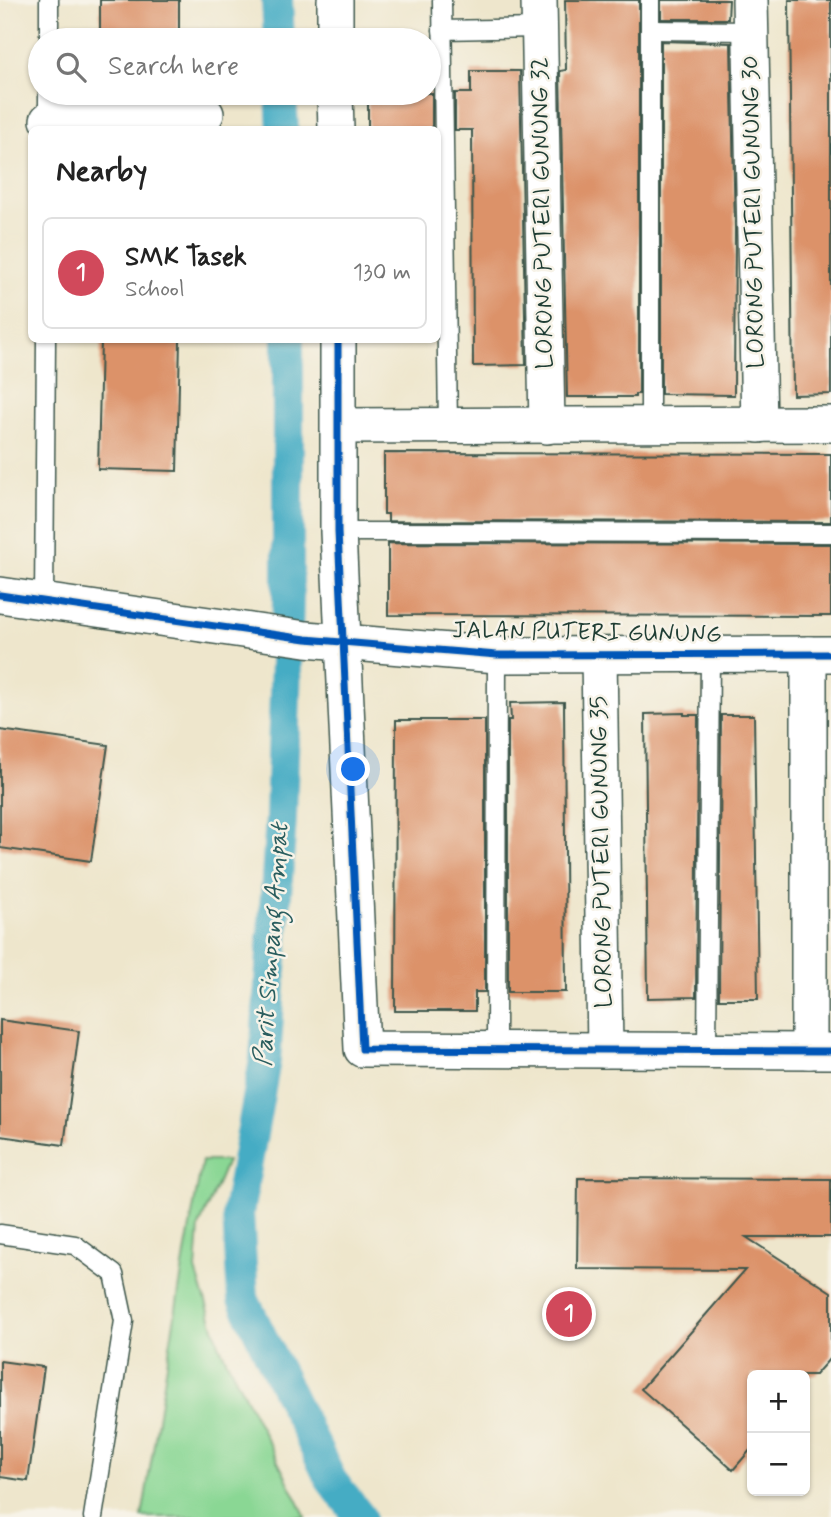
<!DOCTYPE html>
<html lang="en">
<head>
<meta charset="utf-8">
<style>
	:root { --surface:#fff; --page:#f2f2f2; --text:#222; --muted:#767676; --line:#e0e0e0; --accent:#d1495b }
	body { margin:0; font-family:Mynerve,sans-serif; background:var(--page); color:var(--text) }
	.controls { position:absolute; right:21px; bottom:21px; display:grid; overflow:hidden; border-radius:10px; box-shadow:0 2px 5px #0004 }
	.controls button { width:63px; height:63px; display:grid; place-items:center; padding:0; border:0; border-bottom:2px solid var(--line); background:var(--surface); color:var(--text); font:35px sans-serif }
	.you { position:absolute; left:354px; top:770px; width:24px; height:24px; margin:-18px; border:5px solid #fff; border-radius:50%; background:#1a73e8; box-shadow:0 0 0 10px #1a73e833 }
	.badge { display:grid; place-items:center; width:46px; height:46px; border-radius:50%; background:var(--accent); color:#fff; font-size:23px; font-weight:700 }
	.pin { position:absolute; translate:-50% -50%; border:4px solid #fff; box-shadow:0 2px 7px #0006 }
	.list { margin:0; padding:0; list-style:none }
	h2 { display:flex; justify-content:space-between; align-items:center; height:91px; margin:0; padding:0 28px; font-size:30px }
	h2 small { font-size:23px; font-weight:400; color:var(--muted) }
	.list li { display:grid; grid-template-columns:46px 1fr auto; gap:21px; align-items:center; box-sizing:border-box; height:112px; margin:0 14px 14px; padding:0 14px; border:2px solid var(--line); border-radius:10px }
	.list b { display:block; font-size:26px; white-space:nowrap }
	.list p { margin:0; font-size:23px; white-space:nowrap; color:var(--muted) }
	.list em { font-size:23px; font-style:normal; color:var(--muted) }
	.icon { flex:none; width:38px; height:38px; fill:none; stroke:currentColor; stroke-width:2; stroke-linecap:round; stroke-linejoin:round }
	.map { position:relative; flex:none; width:831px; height:1517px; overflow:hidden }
	.search { position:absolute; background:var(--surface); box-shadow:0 2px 5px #0004; left:28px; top:28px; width:413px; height:77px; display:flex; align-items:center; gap:18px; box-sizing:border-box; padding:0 24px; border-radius:38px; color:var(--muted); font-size:26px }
	.panel { position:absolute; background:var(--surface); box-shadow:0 2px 5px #0004; left:28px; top:126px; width:413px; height:217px; border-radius:10px }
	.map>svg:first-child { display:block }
	.green { fill:#8ad794; stroke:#548a64; stroke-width:2 }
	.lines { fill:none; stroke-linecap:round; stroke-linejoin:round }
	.canal { stroke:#44acc4; stroke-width:32 }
	.building { fill:#dc9269 }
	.service-casing { stroke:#3e564b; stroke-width:21 }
	.minor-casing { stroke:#3e564b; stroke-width:38 }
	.service { stroke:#fff; stroke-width:18 }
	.minor { stroke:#fff; stroke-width:35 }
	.cycleway-casing { stroke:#f7f3e8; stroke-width:11 }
	.cycleway { stroke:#0057b8; stroke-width:7 }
	.labels { text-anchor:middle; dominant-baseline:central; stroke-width:5; stroke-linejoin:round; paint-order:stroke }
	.street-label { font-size:24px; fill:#1f3d34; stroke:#f7f3e8 }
	.water-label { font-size:26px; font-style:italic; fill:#2a5e5f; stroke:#f7f3e8 }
</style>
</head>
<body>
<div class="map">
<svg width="831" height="1517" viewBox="0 0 831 1517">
	<rect width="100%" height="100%" fill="#f7f3e8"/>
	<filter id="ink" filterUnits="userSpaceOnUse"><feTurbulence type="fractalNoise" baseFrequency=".0143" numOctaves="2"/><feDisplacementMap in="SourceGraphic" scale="14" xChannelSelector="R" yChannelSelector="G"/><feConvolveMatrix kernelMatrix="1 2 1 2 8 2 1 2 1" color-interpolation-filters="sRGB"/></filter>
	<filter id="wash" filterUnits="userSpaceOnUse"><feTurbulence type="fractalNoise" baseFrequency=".00686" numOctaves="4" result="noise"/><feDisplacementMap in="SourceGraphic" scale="28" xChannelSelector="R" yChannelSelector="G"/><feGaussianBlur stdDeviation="1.57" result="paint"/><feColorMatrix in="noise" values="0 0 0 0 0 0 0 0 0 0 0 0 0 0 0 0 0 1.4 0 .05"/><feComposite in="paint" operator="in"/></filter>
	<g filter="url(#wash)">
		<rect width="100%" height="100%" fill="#eee6cc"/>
		<path class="green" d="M202 1161H227L199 1227 196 1270 220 1347 306 1517H142L185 1254Z"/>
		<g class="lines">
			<g class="canal">
				<path d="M277 0 279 40"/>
				<path d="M281 93 283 130"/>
				<path d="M288 340V600L281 818 265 1060 238 1213 243 1299 331 1480 360 1517"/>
			</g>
		</g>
		<g id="blocks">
			<g class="building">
				<rect x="100" y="0" width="79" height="40"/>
				<path d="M565 0H639V394H635V397H567L560 71 566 70Z"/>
				<path d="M661 0H729L728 19H661Z"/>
				<path d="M789 0H831V394L793 395Z"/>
				<path d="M661 41 731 43 735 229 734 395 661 394Z"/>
				<path d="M471 71H520L526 365 473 366 472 130H455V93H471Z"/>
				<rect x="368" y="93" width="64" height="37"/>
				<path d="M101 340H180L177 471 98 469Z"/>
				<path d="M384 453 831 454V522L388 521V514H384Z"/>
				<path d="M388 543 831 544V616L388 615Z"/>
				<path d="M564 702 566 992H508V720H511L510 703Z"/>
				<path d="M684 713V715H698L696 997 648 998 645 714Z"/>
				<path d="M721 715H754L758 999H719Z"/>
				<path d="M396 720H485V992H475V1011H395Z"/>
				<path d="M0 730 108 745 91 861 0 848Z"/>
				<path d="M0 1020 79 1031 64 1145 0 1136Z"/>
				<path d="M578 1178 831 1179V1237H746L831 1292V1357L815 1375H752V1448L733 1470 641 1389 745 1270 577 1269Z"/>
				<path d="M0 1361 44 1367 28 1481 0 1477Z"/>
			</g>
		</g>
	</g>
	<g filter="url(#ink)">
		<use href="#blocks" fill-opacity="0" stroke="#3e564b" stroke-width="2"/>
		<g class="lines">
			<g class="service-casing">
				<g id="service">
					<path d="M442 0 448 426"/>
					<path d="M442 30 539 28"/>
					<path d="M650 30 750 31"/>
					<path d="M49 40V0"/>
					<path d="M48 124V93"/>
					<path d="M650 425V0"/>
					<path d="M338 532 831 533"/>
					<path d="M44 601 46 340"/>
					<path d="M496 1049 497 655"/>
					<path d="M707 1050 710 654"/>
					<path d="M0 1234 75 1245 114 1274 124 1321 93 1517"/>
				</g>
			</g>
			<g class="minor-casing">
				<g id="minor">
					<path d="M335 0V40"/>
					<path d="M539 0 547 426"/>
					<path d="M750 0 759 425"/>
					<path d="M335 93 336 130"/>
					<path d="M48 120 206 114"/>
					<path d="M338 340V532L362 1049 831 1051"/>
					<path d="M339 426 831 424"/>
					<path d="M0 595 306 639 497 655 831 654"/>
					<path d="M599 655 605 1050"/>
					<path d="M809 1051V654"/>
				</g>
			</g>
			<use href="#service" class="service"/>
			<use href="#minor" class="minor"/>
			<g class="cycleway-casing">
				<g id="cycleway">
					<path d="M338 340V532L362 1049 831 1051"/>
					<path d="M0 595 306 639 497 655 831 654"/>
				</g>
			</g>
			<use href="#cycleway" class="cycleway"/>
		</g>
	</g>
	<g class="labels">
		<g class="street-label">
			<text transform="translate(754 212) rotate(-91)">LORONG PUTERI GUNUNG 30</text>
			<text transform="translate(543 213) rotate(-91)">LORONG PUTERI GUNUNG 32</text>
			<text transform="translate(587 633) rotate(1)">JALAN PUTERI GUNUNG</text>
			<text transform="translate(602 852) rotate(-91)">LORONG PUTERI GUNUNG 35</text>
		</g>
		<g class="water-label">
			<text transform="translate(272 945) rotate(-86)">Parit Simpang Ampat</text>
		</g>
	</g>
</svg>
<div class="controls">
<button>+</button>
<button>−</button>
</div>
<div class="you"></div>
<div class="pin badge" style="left:569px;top:1314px">1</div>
<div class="search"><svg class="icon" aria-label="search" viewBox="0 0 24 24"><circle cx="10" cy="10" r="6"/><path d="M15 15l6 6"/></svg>Search here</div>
<section class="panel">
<h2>Nearby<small></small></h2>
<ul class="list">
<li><span class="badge">1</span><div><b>SMK Tasek</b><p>School</p></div><em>130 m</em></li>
</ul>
</section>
</div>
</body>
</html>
